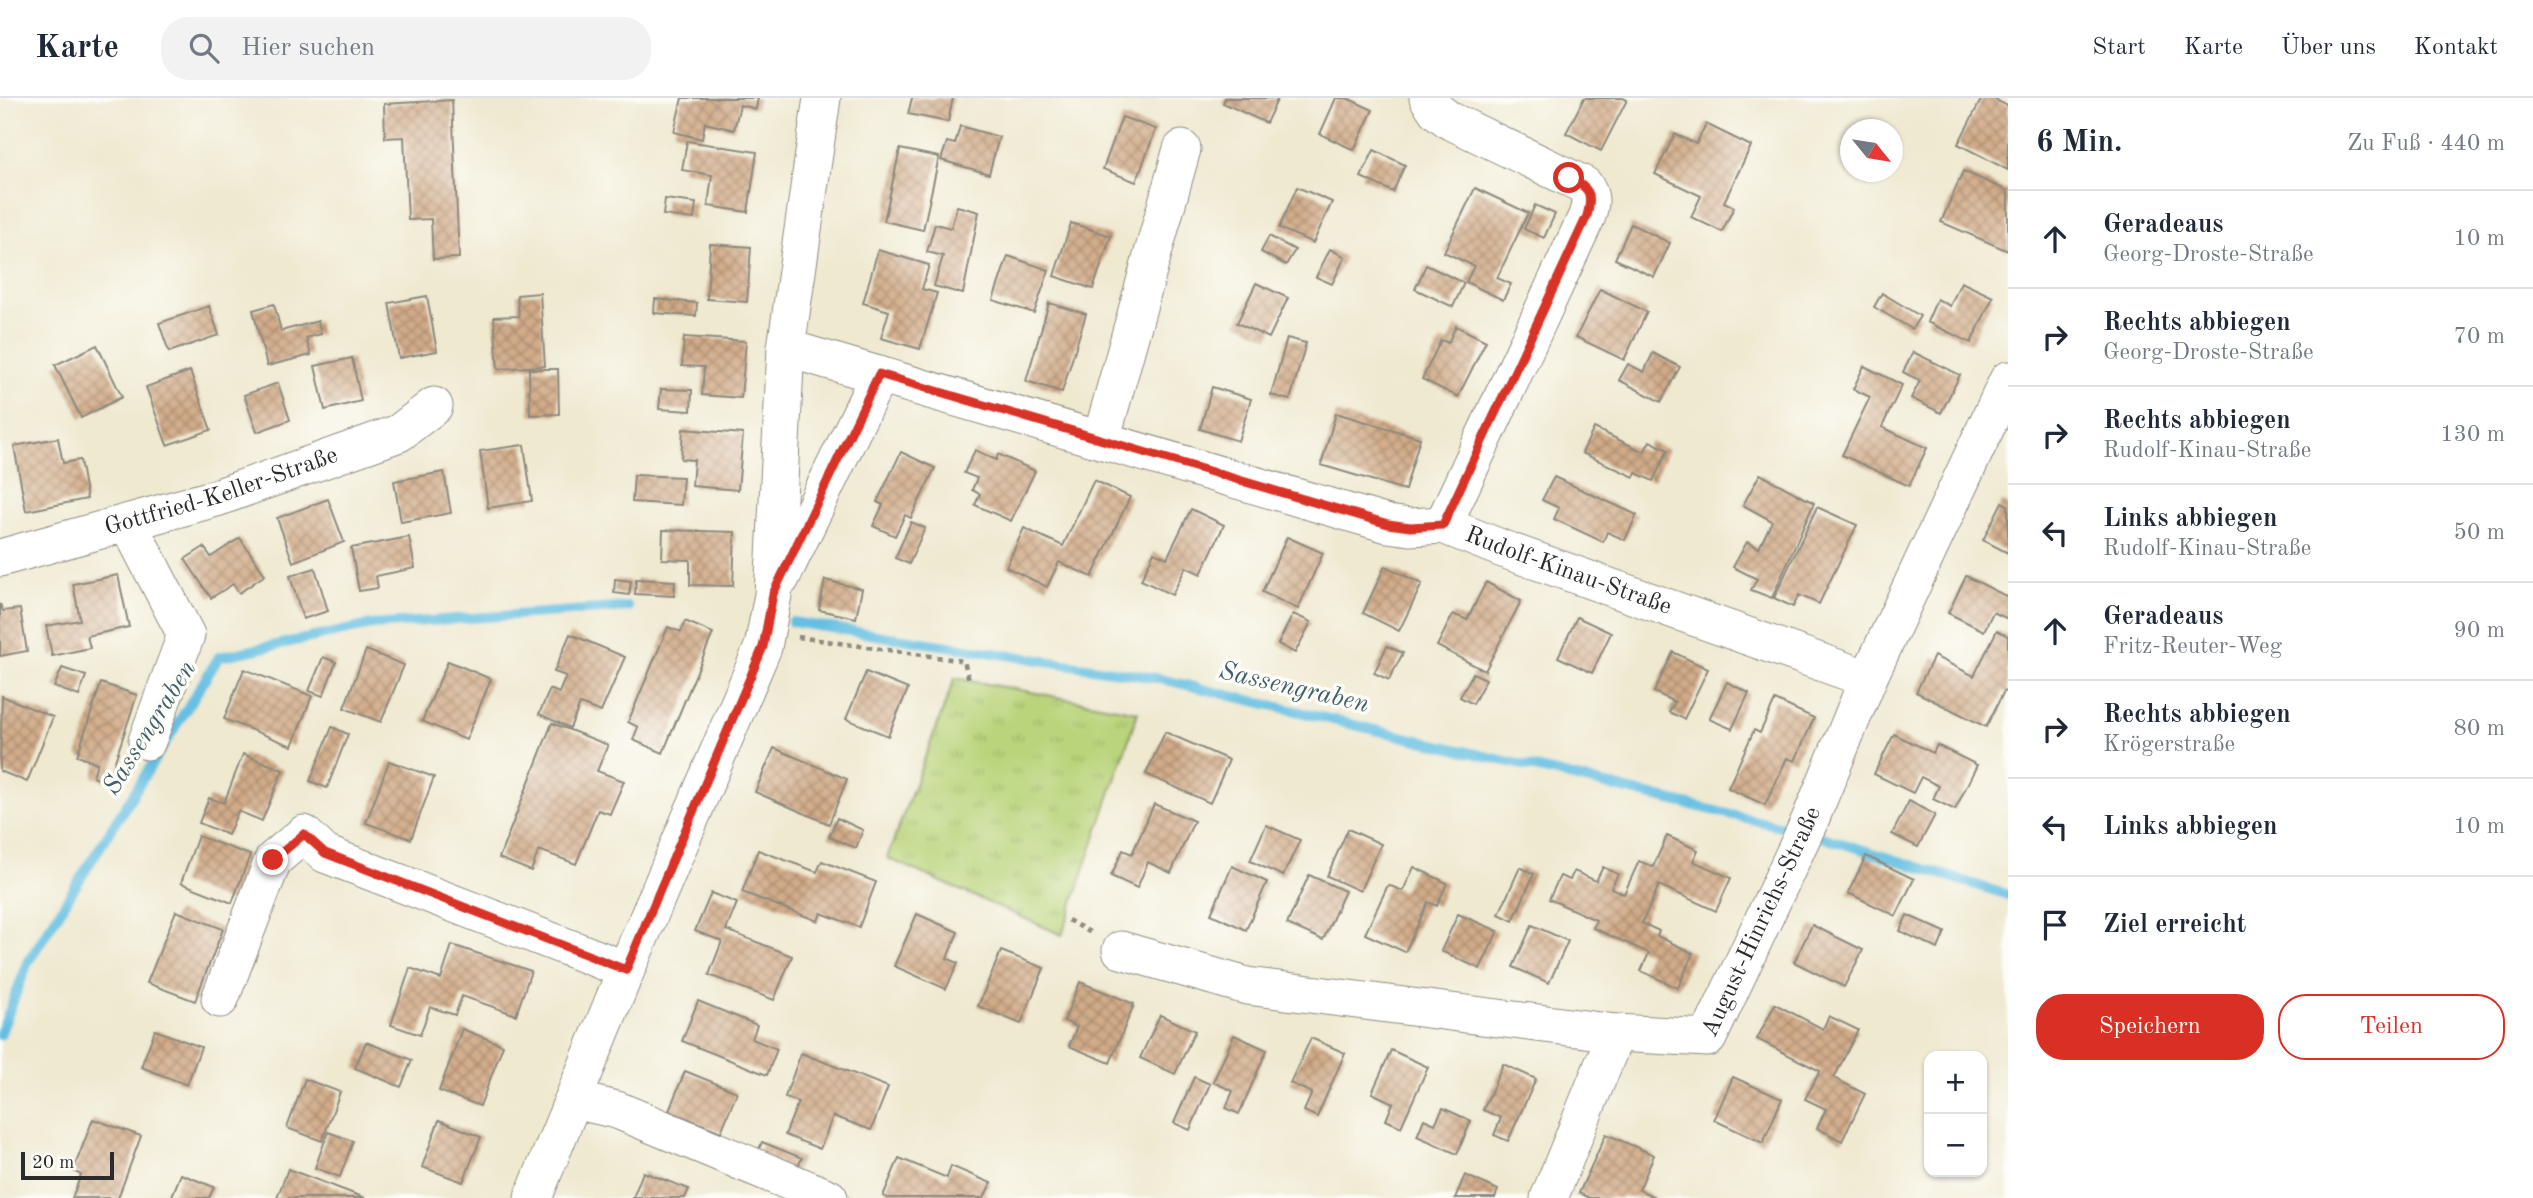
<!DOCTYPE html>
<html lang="de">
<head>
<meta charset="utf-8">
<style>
	:root { --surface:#fff; --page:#f2f2f3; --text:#1f2937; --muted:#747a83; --line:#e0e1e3; --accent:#d93025 }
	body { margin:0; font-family:"Old Standard TT",serif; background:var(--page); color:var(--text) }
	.controls { position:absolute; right:21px; bottom:21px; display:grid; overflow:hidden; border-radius:14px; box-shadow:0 2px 5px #0004 }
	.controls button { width:63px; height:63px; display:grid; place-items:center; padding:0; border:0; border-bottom:2px solid var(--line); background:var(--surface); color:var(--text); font:35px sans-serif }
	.compass { position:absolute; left:1840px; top:21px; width:63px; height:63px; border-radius:50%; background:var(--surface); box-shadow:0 2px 5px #0004; rotate:120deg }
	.scale { position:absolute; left:21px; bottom:18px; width:93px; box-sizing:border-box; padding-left:7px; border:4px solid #2b2b2b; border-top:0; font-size:19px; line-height:24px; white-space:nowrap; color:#2b2b2b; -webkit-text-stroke:5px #fdfcf7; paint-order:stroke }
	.stop { position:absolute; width:21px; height:21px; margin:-16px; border:5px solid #d93025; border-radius:50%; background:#fff }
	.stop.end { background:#d93025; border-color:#fff; box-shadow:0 2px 7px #0008 }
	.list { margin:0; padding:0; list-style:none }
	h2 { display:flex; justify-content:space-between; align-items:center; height:91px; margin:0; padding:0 28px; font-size:30px }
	h2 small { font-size:23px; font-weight:400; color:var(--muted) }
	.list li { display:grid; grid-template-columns:46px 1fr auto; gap:21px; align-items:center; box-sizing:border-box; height:98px; padding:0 28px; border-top:2px solid var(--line) }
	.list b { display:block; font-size:26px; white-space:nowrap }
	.list p { margin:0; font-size:23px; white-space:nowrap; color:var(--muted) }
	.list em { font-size:23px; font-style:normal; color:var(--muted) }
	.actions { display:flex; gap:14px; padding:21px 28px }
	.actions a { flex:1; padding:16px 0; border:2px solid var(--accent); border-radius:28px; text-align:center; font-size:24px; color:var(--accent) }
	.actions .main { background:var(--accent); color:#fff }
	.icon { flex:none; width:38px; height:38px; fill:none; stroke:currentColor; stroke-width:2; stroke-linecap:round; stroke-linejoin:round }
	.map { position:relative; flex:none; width:2008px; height:1100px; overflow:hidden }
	header { display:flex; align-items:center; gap:42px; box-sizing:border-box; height:98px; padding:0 35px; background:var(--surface); border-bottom:2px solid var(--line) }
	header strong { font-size:33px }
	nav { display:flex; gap:38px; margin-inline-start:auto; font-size:24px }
	.search { width:490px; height:63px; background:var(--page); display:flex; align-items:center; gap:18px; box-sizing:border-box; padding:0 24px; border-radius:28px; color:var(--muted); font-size:26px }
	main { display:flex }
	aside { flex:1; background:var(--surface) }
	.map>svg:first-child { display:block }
	.park { fill:url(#park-tufts); stroke:#728052; stroke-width:2 }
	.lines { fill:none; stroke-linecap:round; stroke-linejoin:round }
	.stream { stroke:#65bfe2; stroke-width:10 }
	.building { fill:url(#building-cross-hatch) }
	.minor-casing { stroke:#8d8a7e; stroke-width:39 }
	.path { stroke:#8d8a7e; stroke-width:4.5; stroke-dasharray:5 5; stroke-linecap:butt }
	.minor { stroke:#fff; stroke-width:37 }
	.route { stroke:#d93025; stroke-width:9 }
	.labels { text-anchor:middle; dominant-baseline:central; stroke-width:7; stroke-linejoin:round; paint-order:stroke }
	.street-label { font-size:24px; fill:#2b2b2b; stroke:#fdfcf7 }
	.water-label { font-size:26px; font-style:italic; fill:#3f5f6b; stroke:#fdfcf7 }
</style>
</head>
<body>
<header>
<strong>Karte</strong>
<div class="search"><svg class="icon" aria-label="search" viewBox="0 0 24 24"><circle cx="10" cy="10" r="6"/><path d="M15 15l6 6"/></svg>Hier suchen</div>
<nav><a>Start</a><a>Karte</a><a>Über uns</a><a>Kontakt</a></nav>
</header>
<main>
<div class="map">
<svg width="2008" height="1100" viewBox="0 0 2008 1100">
	<defs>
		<pattern id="park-tufts" width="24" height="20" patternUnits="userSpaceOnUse" patternTransform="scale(1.75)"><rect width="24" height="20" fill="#b9d47a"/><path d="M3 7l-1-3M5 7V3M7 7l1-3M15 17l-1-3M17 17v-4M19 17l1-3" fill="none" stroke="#9fb66a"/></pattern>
		<pattern id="building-cross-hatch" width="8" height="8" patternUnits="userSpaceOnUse" patternTransform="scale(1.75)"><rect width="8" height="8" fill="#d2ac89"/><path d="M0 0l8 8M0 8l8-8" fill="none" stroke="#ab8c70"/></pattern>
	</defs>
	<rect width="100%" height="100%" fill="#fdfcf7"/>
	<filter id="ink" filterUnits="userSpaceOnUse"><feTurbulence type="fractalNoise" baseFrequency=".0143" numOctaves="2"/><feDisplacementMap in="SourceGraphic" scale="14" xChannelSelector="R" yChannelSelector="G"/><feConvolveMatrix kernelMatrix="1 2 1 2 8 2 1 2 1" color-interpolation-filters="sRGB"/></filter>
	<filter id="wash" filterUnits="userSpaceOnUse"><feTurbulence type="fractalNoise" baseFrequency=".00686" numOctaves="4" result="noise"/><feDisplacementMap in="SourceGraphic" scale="28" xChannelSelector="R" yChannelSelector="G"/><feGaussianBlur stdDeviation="1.57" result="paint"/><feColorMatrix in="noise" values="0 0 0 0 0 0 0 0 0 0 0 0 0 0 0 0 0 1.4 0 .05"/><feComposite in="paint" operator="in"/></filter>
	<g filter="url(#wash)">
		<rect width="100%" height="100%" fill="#efe9d0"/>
		<path class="park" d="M955 580 1138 614 1062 837 887 760Z"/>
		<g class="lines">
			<g class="stream">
				<path d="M792 524 1157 580 1779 728"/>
				<path d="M1822 739 2008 797"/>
				<path d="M0 937 28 864 219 559 371 527 628 509"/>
			</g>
		</g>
		<g id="blocks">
			<g class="building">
				<path d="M682 0H758L756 11 740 7 734 32 705 25 702 41 674 34Z"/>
				<path d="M912 0H953L948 24 908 16Z"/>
				<path d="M1225 0H1278L1266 25 1223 5Z"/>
				<path d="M1336 0H1347L1373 12 1354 52 1320 36Z"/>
				<path d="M1584 0H1623L1627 2 1601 53 1566 35Z"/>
				<path d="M1982 0H1992L2008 8V72L1958 46Z"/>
				<path d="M452 2 459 160 433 161 431 121 408 122 404 39 385 40 384 6Z"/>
				<path d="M1122 19 1156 31 1136 84 1103 71Z"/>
				<path d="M1706 26 1751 48 1724 104 1734 109 1722 134 1691 119 1701 98 1655 76 1675 36 1696 46Z"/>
				<path d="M960 28 999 39 989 76 941 62 947 44 955 46Z"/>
				<path d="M687 43 757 54 748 114 708 108 712 77 682 72Z"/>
				<path d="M900 51 939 59 923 132 884 123Z"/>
				<path d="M1374 52 1405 67 1393 94 1361 79Z"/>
				<path d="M1963 73 2008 93V153L1941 124Z"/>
				<path d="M1297 89 1332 104 1313 145 1279 130Z"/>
				<path d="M1475 90 1528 115 1497 180 1511 186 1503 202 1466 184 1474 168 1444 154Z"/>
				<path d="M665 101 696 105 694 121 663 117Z"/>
				<path d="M1535 107 1555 116 1544 140 1524 131Z"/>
				<path d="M957 108 979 114 963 196 934 188 943 158 927 154 935 126 951 130Z"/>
				<path d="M1071 125 1111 138 1093 191 1054 178Z"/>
				<path d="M1631 126 1670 145 1654 179 1615 161Z"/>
				<path d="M1269 138 1295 152 1286 167 1261 154Z"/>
				<path d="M710 146 751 149 747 204 707 201Z"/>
				<path d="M1330 151 1345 159 1332 186 1316 179Z"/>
				<path d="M878 152 929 167 922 191 937 195 920 251 881 240 889 213 863 205Z"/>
				<path d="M1008 158 1049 172 1034 215 993 202Z"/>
				<path d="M1426 167 1464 185 1453 209 1415 191Z"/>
				<path d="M1961 184 1993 199 1971 245 1927 224 1937 201 1950 208Z"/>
				<path d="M1256 185 1288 200 1269 240 1237 225Z"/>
				<path d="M1600 191 1647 214 1624 262 1576 239Z"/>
				<path d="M540 195 545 268 498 271 494 219 519 218 517 197Z"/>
				<path d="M1882 195 1920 218 1912 231 1874 209Z"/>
				<path d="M427 198 437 253 399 260 389 205Z"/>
				<path d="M655 201 697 205 696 218 654 215Z"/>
				<path d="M1049 205 1086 216 1062 294 1026 283Z"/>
				<path d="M274 206 281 233 318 223 321 236 306 240 311 257 267 268 253 212Z"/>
				<path d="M209 208 219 237 169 254 159 225Z"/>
				<path d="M1456 228 1486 243 1458 299 1422 281 1441 242 1448 245Z"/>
				<path d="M684 239 746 243 741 300 702 297 704 269 682 268Z"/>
				<path d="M1287 240 1306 245 1290 302 1271 297Z"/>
				<path d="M97 247 122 299 81 320 55 267Z"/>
				<path d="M1913 254 1960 277 1941 315 1911 300 1920 283 1903 274Z"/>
				<path d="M1653 255 1680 269 1661 304 1619 282 1628 266 1644 274Z"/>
				<path d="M352 260 361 303 325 312 315 268Z"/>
				<path d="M1864 268 1902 287 1882 329 1927 350 1909 388 1842 357 1870 299 1853 291Z"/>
				<path d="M529 271H558L559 316 530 317Z"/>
				<path d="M190 273 211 332 167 347 146 289Z"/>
				<path d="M278 285 290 322 257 334 244 297Z"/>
				<path d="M1212 289 1251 301 1238 343 1200 331Z"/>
				<path d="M661 291 692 292 691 313 659 311Z"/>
				<path d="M1336 315 1420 340 1405 392 1321 367Z"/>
				<path d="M1594 330 1644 354 1650 343 1668 352 1653 383 1636 375 1634 379 1582 355Z"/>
				<path d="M683 331 743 336 738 392 692 388 694 362 681 361Z"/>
				<path d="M58 340 63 365 80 362 87 401 26 413 14 348Z"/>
				<path d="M524 347 532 403 488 410 480 353Z"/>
				<path d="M975 352 996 362 998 356 1035 373 1011 423 975 407 980 396 972 392 977 380 964 375Z"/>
				<path d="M901 354 935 370 911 420 905 417 895 438 873 428 883 407 877 404Z"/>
				<path d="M444 374 451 415 401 424 394 383Z"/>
				<path d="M1760 376 1814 405 1772 500 1751 492 1757 481 1733 469 1747 444 1759 450 1772 423 1743 407Z"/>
				<path d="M634 377 683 379 681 407 632 404Z"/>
				<path d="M1554 379 1637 417 1625 442 1607 434 1603 444 1554 421 1559 410 1542 402Z"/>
				<path d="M1094 382 1130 399 1092 479 1059 464 1047 489 1006 469 1024 430 1063 448Z"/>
				<path d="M328 401 344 444 293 464 277 420Z"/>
				<path d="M2002 404 2008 407V455L1983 442Z"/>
				<path d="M1817 409 1857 427 1819 506 1799 497 1793 509 1774 500Z"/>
				<path d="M1191 411 1224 427 1201 476 1186 469 1172 497 1141 482 1154 454 1167 460Z"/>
				<path d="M911 424 925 430 909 466 895 460Z"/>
				<path d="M663 432 735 434 733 488 690 487V462L662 461Z"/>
				<path d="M409 439 415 470 376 478 378 490 359 493 351 450Z"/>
				<path d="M1287 439 1323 455 1298 511 1262 494Z"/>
				<path d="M240 440 265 477 239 495 233 486 211 500 185 461 204 449 211 459Z"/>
				<path d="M1385 468 1422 486 1399 533 1363 515Z"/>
				<path d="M315 470 328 513 303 521 290 478Z"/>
				<path d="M118 477 129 529 87 538 90 550 52 558 46 528 80 522 73 486Z"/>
				<path d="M1966 478 2008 499V521L1993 514 1984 533 1948 515Z"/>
				<path d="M615 481 631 483 629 497 614 495Z"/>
				<path d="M636 481 675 483 674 498 635 496Z"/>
				<path d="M825 482 862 491 856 520 819 512Z"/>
				<path d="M1486 484 1521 503 1485 573 1437 548 1453 516 1467 522Z"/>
				<path d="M0 506 3 513 20 511 27 553 0 558Z"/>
				<path d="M1293 516 1311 524 1295 555 1278 546Z"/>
				<path d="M1577 519 1611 535 1592 575 1558 559Z"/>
				<path d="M685 523 713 535 663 655 633 642 638 629 628 624 668 529 681 534Z"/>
				<path d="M1997 532 2008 538V595L2004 593 1986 629 1916 594 1934 558 1974 578Z"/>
				<path d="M570 536 625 559 601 614 580 606 570 630 539 616 550 591 559 595 566 578 554 574Z"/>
				<path d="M1387 548 1403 555 1389 582 1374 575Z"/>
				<path d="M366 552 404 567 381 624 344 610Z"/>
				<path d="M1673 554 1708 571 1684 621 1669 614 1675 604 1654 594Z"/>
				<path d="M323 559 336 564 323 598 309 593Z"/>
				<path d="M448 563 491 581 466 642 422 623Z"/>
				<path d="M62 570 86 578 79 598 54 589Z"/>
				<path d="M244 571 312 598 292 648 224 621Z"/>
				<path d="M866 574 908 591 888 638 846 621Z"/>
				<path d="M1473 575 1486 581 1473 606 1460 599Z"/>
				<path d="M1727 584 1749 595 1732 631 1709 621Z"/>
				<path d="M101 585 137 597 108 684 93 679 97 665 77 658Z"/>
				<path d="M2 598 53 619 27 684 0 673Z"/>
				<path d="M1775 602 1814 620 1795 663 1787 660 1765 707 1728 690 1754 632 1760 635Z"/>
				<path d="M552 625 608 647 597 673 624 683 610 716 598 712 576 766 539 752 531 773 499 760Z"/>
				<path d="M332 629 348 636 327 690 310 683Z"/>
				<path d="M1165 634 1229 662 1210 705 1146 676Z"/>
				<path d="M1894 636 1933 655 1937 647 1977 667 1955 712 1933 701 1939 688 1921 679 1913 695 1874 676Z"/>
				<path d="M774 650 847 681 829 726 755 694Z"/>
				<path d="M243 656 283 672 262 723 238 713 228 737 199 725 209 700 224 705Z"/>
				<path d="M389 663 434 679 411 741 366 725Z"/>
				<path d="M1909 703 1935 717 1918 749 1892 736Z"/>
				<path d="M1154 706 1194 723 1171 775 1148 764 1137 790 1111 778 1123 752 1132 756Z"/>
				<path d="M837 720 863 732 856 750 829 739Z"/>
				<path d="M1266 727 1300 742 1283 778 1250 763Z"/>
				<path d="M1348 731 1381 746 1360 793 1327 778Z"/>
				<path d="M198 738 250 757 232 805 181 785Z"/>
				<path d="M1667 738 1698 752 1693 763 1731 780 1716 813 1659 787 1642 825 1659 833 1657 838 1693 855 1678 890 1641 873 1649 855 1593 830 1596 822 1549 801 1560 778 1570 782 1574 773 1596 783 1603 769 1618 776 1611 790 1624 796 1639 763 1653 769Z"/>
				<path d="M758 752 817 774 822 763 876 784 859 829 821 815 818 823 742 794Z"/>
				<path d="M1866 758 1914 781 1896 818 1848 795Z"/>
				<path d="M1232 768 1267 784 1246 832 1211 816Z"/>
				<path d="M1414 769 1447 785 1437 808 1428 804 1405 854 1365 836 1388 787 1403 793Z"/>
				<path d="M1520 769 1534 776 1513 823 1499 816Z"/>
				<path d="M1309 777 1345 793 1323 842 1287 826Z"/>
				<path d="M711 795 737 805 726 832 792 858 774 902 709 877 722 843 695 833Z"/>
				<path d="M176 813 223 831 195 903 147 885Z"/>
				<path d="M917 816 958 834 947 860 958 865 946 891 894 868Z"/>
				<path d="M1458 816 1498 833 1480 871 1441 853Z"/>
				<path d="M1907 817 1945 834 1938 851 1900 833Z"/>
				<path d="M1532 827 1568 843 1549 885 1513 869Z"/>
				<path d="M1812 827 1863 852 1844 889 1794 864Z"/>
				<path d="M452 847 531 873 516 917 462 898 455 917 430 909 420 937 391 927 410 870 441 881Z"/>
				<path d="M1001 853 1044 870 1021 926 978 908Z"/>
				<path d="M1080 884 1134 906 1110 965 1069 948 1077 929 1064 923Z"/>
				<path d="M698 903 757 927 752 941 777 951 767 977 682 943Z"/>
				<path d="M1775 906 1823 931 1829 918 1858 932 1834 980 1865 996 1842 1043 1817 1030 1826 1011 1805 1001 1820 973 1757 941Z"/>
				<path d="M1160 917 1195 933 1175 976 1140 960Z"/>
				<path d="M462 931 503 947 480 1008 439 993Z"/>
				<path d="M155 932 201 949 187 987 141 969Z"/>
				<path d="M1234 937 1267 952 1239 1016 1226 1010 1233 993 1213 984Z"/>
				<path d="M1311 940 1345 955 1317 1019 1304 1013 1312 995 1290 985Z"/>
				<path d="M366 944 412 962 401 989 355 970Z"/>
				<path d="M1391 952 1428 969 1401 1029 1386 1022 1393 1005 1372 995Z"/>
				<path d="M801 955 888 989 871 1032 833 1018 820 1051 785 1037 798 1004 785 999Z"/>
				<path d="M1503 966 1536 981 1508 1043 1494 1037 1501 1020 1483 1012Z"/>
				<path d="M685 973 737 994 721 1034 669 1013Z"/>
				<path d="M1194 979 1210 986 1190 1032 1174 1025Z"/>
				<path d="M1733 979 1782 1001 1763 1045 1714 1022Z"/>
				<path d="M305 981 340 994 322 1043 287 1030Z"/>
				<path d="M1443 1010 1471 1023 1457 1056 1417 1038 1424 1021 1435 1026Z"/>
				<path d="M93 1021 141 1038 118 1100H72L81 1077 73 1073Z"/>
				<path d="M439 1022 481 1039 463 1084 422 1069Z"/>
				<path d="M328 1034 353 1043 340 1079 315 1070Z"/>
				<path d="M1606 1036 1654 1057 1639 1092 1657 1100H1590L1579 1095Z"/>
				<path d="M762 1044 802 1060 793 1079 754 1063Z"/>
				<path d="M899 1060 947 1080 951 1068 991 1085 984 1100H887L883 1098Z"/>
				<path d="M288 1071 365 1100H277Z"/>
				<path d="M643 1074 689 1091 685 1100H633Z"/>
				<path d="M181 1076 214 1089 209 1100H171Z"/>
				<path d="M1465 1077 1498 1092 1495 1100H1455Z"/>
			</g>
		</g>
	</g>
	<g filter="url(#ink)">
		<use href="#blocks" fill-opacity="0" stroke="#8d8a7e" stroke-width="2"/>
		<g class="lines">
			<g class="minor-casing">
				<g id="minor">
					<path d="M1428 0 1437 13 1449 22 1584 87C1592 98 1591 105 1587 118L1443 427"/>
					<path id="s1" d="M786 250 1388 426 1410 429 1443 427 1503 451 1868 581"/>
					<path d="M1101 342 1182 51"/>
					<path d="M128 425 186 537 147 643"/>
					<path id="s2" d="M0 460 216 400 399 335 434 308"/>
					<path d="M781 480 879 277"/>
					<path id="s3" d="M1121 852 1247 888 1616 935 1708 940 1810 722 1868 581 2008 282"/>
					<path d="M220 901 273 762 304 736 325 756 626 872"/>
					<path d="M574 1002 617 1012 829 1100"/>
					<path d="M533 1100 626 872 763 549 773 497 786 250 822 0"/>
					<path d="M1549 1100 1616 935"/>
				</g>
			</g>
			<g class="path">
				<path d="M798 539 964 563 969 582"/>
				<path d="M1068 822 1093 836"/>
			</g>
			<use href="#minor" class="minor"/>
		</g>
	</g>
	<g class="lines" filter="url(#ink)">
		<path class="route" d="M273 762 304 736 325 755 626 872 763 549 773 496 879 276 1388 426 1410 429 1443 427 1587 118C1593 95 1590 90 1569 80"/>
	</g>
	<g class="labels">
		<g class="street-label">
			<text stroke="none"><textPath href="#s2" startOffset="231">Gottfried-Keller-Straße</textPath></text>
			<text stroke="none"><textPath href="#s1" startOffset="816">Rudolf-Kinau-Straße</textPath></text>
			<text stroke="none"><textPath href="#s3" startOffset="723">August-Hinrichs-Straße</textPath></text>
		</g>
		<g class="water-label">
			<text transform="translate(1294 590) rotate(13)">Sassengraben</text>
			<text transform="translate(150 630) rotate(-58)">Sassengraben</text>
		</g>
	</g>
</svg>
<div class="controls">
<button>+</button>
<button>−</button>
</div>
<svg class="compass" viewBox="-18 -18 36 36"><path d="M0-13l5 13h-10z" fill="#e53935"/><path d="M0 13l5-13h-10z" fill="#747a83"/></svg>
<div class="scale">20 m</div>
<div class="stop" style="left:1569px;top:80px"></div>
<div class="stop end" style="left:273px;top:762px"></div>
</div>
<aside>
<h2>6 Min.<small>Zu Fuß · 440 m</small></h2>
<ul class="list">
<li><svg class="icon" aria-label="ahead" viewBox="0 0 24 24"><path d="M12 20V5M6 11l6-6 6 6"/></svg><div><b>Geradeaus</b><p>Georg-Droste-Straße</p></div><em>10 m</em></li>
<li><svg class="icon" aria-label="right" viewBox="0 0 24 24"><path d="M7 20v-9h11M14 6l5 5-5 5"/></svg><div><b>Rechts abbiegen</b><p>Georg-Droste-Straße</p></div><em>70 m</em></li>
<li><svg class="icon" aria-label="right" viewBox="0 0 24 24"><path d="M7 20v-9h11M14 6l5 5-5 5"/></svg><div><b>Rechts abbiegen</b><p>Rudolf-Kinau-Straße</p></div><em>130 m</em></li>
<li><svg class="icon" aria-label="left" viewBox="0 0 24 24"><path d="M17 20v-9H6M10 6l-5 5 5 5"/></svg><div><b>Links abbiegen</b><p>Rudolf-Kinau-Straße</p></div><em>50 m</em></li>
<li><svg class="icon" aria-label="ahead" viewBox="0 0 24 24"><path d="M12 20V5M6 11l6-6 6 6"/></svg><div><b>Geradeaus</b><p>Fritz-Reuter-Weg</p></div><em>90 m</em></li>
<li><svg class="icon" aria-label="right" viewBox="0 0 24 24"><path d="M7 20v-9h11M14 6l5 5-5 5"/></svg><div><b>Rechts abbiegen</b><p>Krögerstraße</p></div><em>80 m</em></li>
<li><svg class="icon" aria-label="left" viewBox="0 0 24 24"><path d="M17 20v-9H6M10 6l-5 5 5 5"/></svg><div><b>Links abbiegen</b></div><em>10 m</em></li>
<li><svg class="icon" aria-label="arrive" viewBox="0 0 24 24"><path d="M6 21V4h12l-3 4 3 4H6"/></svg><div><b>Ziel erreicht</b></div></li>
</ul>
<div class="actions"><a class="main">Speichern</a><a>Teilen</a></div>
</aside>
</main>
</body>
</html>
